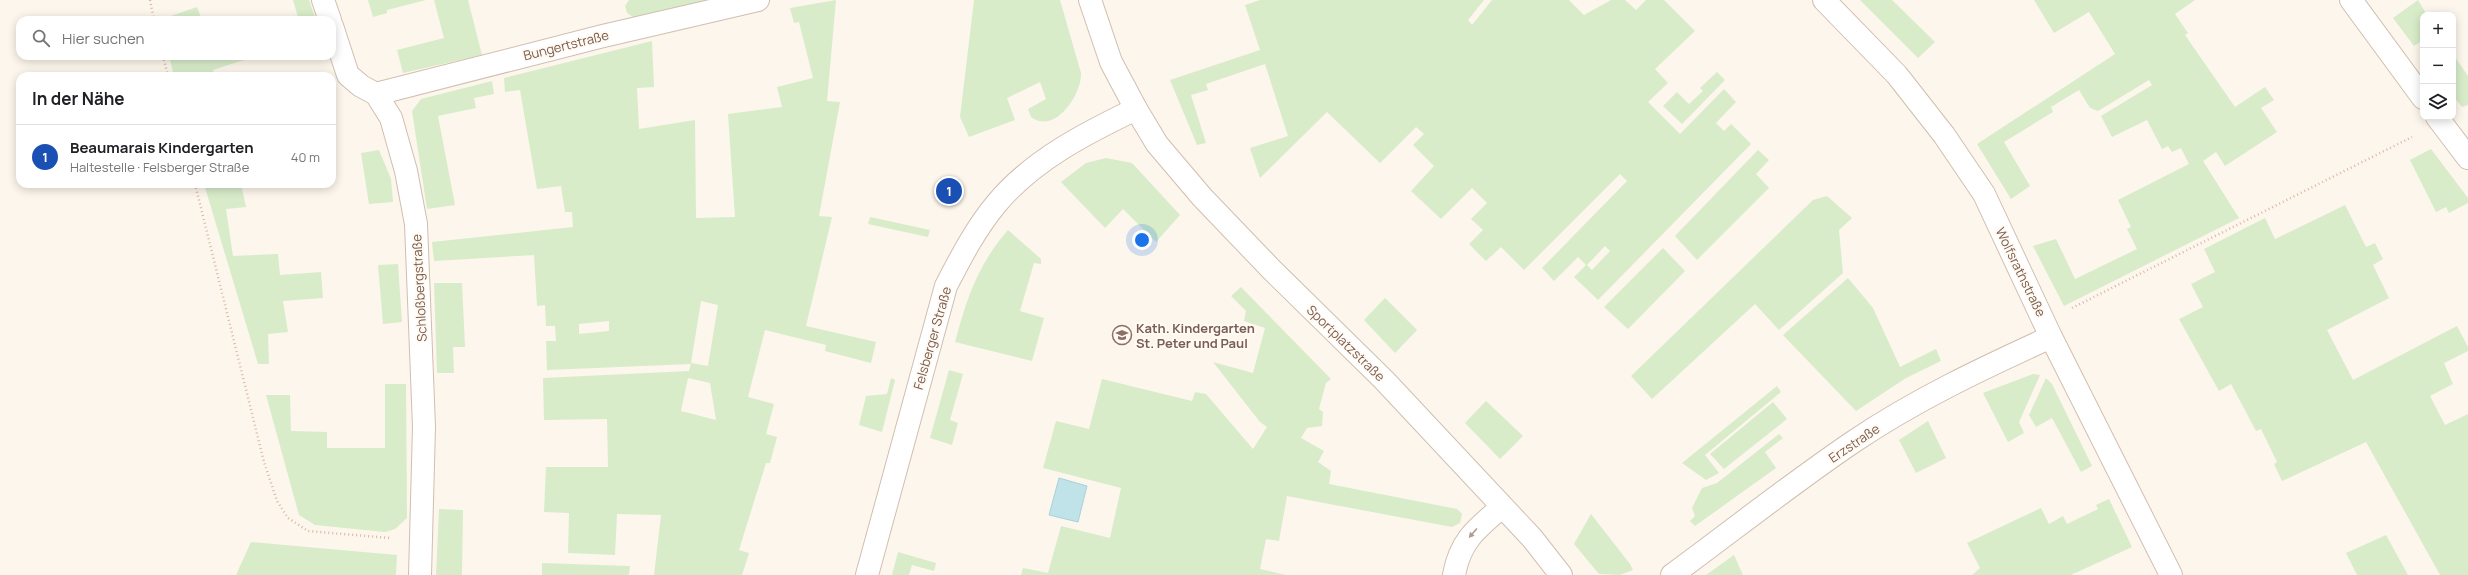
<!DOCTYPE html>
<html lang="de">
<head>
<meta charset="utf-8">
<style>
	:root { --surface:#fff; --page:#f6f6f6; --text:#202124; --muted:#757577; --line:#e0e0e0; --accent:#2563eb }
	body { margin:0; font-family:Manrope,sans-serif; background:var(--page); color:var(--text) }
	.controls { position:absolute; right:12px; top:12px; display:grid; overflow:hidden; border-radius:8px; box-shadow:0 2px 10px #0003 }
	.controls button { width:36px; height:36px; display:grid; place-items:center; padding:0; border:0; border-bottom:1px solid var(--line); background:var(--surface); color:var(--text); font:20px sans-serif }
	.you { position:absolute; left:1142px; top:240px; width:14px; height:14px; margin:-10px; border:3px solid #fff; border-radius:50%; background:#1a73e8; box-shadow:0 0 0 6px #1a73e833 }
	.badge { display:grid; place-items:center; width:26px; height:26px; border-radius:50%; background:var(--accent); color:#fff; font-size:13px; font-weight:700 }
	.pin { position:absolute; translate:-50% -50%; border:2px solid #fff; box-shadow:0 1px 4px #0006 }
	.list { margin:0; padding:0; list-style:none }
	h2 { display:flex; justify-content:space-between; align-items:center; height:52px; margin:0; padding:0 16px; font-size:17px }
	h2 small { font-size:13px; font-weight:400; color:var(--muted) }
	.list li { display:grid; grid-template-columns:26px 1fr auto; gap:12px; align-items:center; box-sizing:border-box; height:64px; padding:0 16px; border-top:1px solid var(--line) }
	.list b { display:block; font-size:15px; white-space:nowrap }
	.list p { margin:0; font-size:13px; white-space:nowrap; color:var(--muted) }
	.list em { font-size:13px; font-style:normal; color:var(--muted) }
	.icon { flex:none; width:22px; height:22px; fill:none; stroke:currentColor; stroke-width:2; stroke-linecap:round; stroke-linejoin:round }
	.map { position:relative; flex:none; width:2468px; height:575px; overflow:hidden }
	.search { position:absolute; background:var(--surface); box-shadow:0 2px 10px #0003; left:16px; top:16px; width:320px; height:44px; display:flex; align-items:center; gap:10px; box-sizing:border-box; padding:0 14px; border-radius:12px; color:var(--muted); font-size:15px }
	.panel { position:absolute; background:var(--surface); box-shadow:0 2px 10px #0003; left:16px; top:72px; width:320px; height:116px; border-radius:12px }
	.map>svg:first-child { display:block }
	.green { fill:#d8ecc9; fill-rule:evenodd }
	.water { fill:#bfe3e8; stroke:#a5d3da }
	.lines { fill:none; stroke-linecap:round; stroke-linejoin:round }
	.street-casing { stroke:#d1beb0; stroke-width:24 }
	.path { stroke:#d9b8a5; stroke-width:2.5; stroke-dasharray:1 3; stroke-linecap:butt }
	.street { stroke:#fff; stroke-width:22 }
	.oneway { fill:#af9d94 }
	.labels { text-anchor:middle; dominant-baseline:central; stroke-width:4; stroke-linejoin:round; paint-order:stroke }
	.street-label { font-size:13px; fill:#7a5c4d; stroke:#fffaf3 }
	.education-label { font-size:13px; font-weight:bold; fill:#785e54; stroke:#fffaf3; text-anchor:start }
</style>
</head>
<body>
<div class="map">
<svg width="2468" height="575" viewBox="0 0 2468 575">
	<rect width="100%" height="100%" fill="#fdf6ec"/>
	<g class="green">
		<path d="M293 0H309L316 20H289L298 17Z"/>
		<path d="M368 0H426L387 10V13L373 17Z"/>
		<path d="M434 0H468L482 55 403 73 397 50 444 38Z"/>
		<path d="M629 0H709L633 17 627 13 625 6Z"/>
		<path d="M836 0 827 101 840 102 819 216 832 217 806 326 876 342 871 363 825 351 826 345 765 330 748 397 774 404 766 434 777 437 770 463H766L739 550 749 553 742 575H654L661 515 617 514 615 555 568 553 569 513 544 512 546 467H608L607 419 544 420 543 378 689 371 691 364 547 370 546 341H556L555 326H546L545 305 537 306 534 255 434 261 432 242 573 227 572 212H565L561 186 537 189 520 90 505 92 504 78 652 41 654 87 637 88 639 129 695 120 696 218 735 217 728 114 782 107 777 87 813 78 799 22 794 23 790 8ZM701 301 718 305 708 366 691 363ZM609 321V331L579 334V324ZM688 378 710 383 716 420 681 411Z"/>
		<path d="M974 0H1060L1081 73C1082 94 1055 135 1031 117L1028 109 1046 99 1040 82 1007 98 1015 120 969 137 960 117Z"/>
		<path d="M1260 0H1484L1468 20 1472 25 1492 0H1569L1584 15 1611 0H1625L1636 10 1646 0H1664L1695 31 1655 69 1668 83 1648 102 1680 134 1724 89 1736 102 1716 123 1724 131 1731 124 1751 144 1598 300 1574 277 1586 265 1578 257 1554 281 1542 268 1627 181 1620 174 1524 270 1501 247 1486 261 1469 244 1483 230 1471 219 1487 203 1472 188 1441 219 1411 191 1434 166 1413 145 1424 134 1416 127 1380 163 1327 112 1260 178 1250 148 1288 136 1265 64 1206 84 1208 90 1191 95 1206 143 1197 145 1170 80 1260 50 1245 5ZM1605 246 1610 251 1592 270 1587 265Z"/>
		<path d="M1860 0H1892L1935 42 1918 58Z"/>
		<path d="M2034 0H2195L2175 14 2188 33 2185 35 2235 107 2265 87 2274 100 2261 108 2277 132 2225 166 2216 152 2203 161 2239 218 2064 306 2033 246 2056 239 2075 279 2137 249 2127 229 2131 227 2118 200 2189 164 2181 148 2172 152 2168 146 2162 149 2147 120 2112 137 2101 116 2152 85 2149 80 2098 111 2090 108 2079 90 2051 107 2053 112 2004 142 2030 186 2011 199 1977 144 2115 54 2089 12 2054 33Z"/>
		<path d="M2418 0 2427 15H2423V40L2414 46 2393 18Z"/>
		<path d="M197 7 202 20H164L165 18Z"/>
		<path d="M2453 54 2468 76V105L2462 107 2453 96Z"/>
		<path d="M169 56H256L213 70 215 76H174Z"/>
		<path d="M1717 72 1725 80 1682 124 1663 106 1677 92 1689 104 1703 91 1700 88Z"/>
		<path d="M492 81 494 94 474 98 476 108 438 116 455 205 427 209 412 111 421 99Z"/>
		<path d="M2431 149 2468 198V203L2449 213 2446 207 2436 212 2410 160Z"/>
		<path d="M379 150 391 179 393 202 369 204 361 153Z"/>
		<path d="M1758 150 1769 160 1756 174 1769 188 1697 260 1675 236Z"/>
		<path d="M1106 158 1132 163 1180 215 1156 242 1123 209 1105 228 1061 182 1086 163Z"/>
		<path d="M204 184H241L246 207 226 209 233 256 278 254 280 275 321 272 323 298 283 301 288 332 268 334 269 364H258Z"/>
		<path d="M1827 196 1852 218 1839 230 1843 273 1779 330 1755 304 1652 399 1631 376 1813 200Z"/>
		<path d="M2345 205 2366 247 2375 243 2383 259 2373 265 2389 298 2327 330 2353 380 2457 326 2468 347V351L2444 363 2453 384 2430 396 2445 425 2468 414V575H2440L2366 442 2282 481 2274 464 2277 462 2261 429 2256 431 2231 384 2219 391 2179 319 2203 307 2191 284 2215 272 2204 249 2265 218 2275 239Z"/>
		<path d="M870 217 930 230 928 237 868 224Z"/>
		<path d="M1008 230 1041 259V264L1034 263 1020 311 1044 318 1032 361 955 342C967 298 977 266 1008 230Z"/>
		<path d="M1663 248 1685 271 1628 329 1604 307Z"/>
		<path d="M398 264 402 322 383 324 378 265Z"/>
		<path d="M1848 278 1873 308 1900 367 1936 349 1941 361 1906 378 1856 411 1783 335Z"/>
		<path d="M434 283H462L465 347H453L454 373H437Z"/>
		<path d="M1241 287 1331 379 1326 383 1319 409 1323 412 1322 426 1307 428 1301 438 1324 451 1318 462 1331 471 1329 484 1457 509 1462 514 1460 523 1452 527 1287 496 1279 541 1266 539 1260 569 1286 575H1021L1023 568 1048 573 1061 526 1110 538 1121 488 1043 468 1056 421 1089 429 1102 379 1192 401 1195 392 1206 394 1253 449 1267 427 1260 422 1213 362 1253 373 1265 328 1244 321 1246 311 1231 296Z"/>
		<path d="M1385 298 1417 330 1395 353 1364 320Z"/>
		<path d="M949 370 963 374 950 420 958 423 952 445 930 438Z"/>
		<path d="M2033 374 2040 375 2019 422 2024 433 2008 442 1983 393Z"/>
		<path d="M891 378 895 380 882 432 859 425 866 396 887 394Z"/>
		<path d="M2046 378 2052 384 2092 466 2081 472 2052 418 2036 427 2029 415Z"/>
		<path d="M385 384H406L407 518 395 529 385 532 315 525 299 515 266 395H290L291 431 327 432V448H385Z"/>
		<path d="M1777 386 1781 392 1705 455 1719 473 1706 480 1682 463Z"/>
		<path d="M1486 401 1523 436 1500 459 1465 423Z"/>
		<path d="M1773 402 1787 419 1724 469 1710 454Z"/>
		<path d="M1928 421 1946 458 1916 473 1899 440Z"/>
		<path d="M1779 434 1783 438 1765 452 1776 468 1695 526 1690 521 1695 516 1692 508 1702 488 1717 483Z"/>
		<path d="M2109 499 2132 547 2071 575H1972L1980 568 1967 543 2041 508 2049 524 2063 516 2067 524 2098 509 2096 505Z"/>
		<path d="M439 509 463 510 462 575H436Z"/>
		<path d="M1591 514 1630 564 1633 570 1620 575 1599 574 1574 544Z"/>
		<path d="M2386 535 2408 575H2357L2346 553Z"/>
		<path d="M251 542 397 555 396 575H236Z"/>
		<path d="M898 552 936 563 934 571 912 565 909 575H892Z"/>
		<path d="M1734 555 1743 575H1706Z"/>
		<path d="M542 563 630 566 629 575H542Z"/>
	</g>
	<path class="water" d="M1059 478 1087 486 1078 522 1049 515Z"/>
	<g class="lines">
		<g class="street-casing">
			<g id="street">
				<path d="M323 0 330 20"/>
				<path d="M1090 0 1111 62 1136 109 1157 144 1202 197 1271 269 1384 380 1532 538 1561 575"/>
				<path d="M1824 0 1897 75 1944 135 1984 194 2051 337 2171 575"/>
				<path d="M2351 0 2423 98"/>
				<path d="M332 26 348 75 361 86 376 94 391 118 406 171 416 224 424 427 420 575"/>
				<path d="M376 94 603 36 758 0"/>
				<path d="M2437 117 2468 158"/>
				<path d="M867 575 946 286C961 257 976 228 997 203 1033 160 1086 133 1136 109"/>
				<path d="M1454 575C1460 541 1476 529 1502 507"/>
				<path d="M1672 575C1732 531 1791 484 1853 442 1915 400 1983 368 2051 337"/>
			</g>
		</g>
		<g class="path">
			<path d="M150 0 154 20"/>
			<path d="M163 56 168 76"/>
			<path d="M195 184 264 462 277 501 288 518 308 531 390 538"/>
			<path d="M2072 308 2412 137"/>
		</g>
		<use href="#street" class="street"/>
	</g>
	<defs><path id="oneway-solid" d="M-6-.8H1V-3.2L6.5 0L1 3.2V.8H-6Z"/></defs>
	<use class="oneway" href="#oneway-solid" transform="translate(1473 533) rotate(131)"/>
	<defs>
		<g id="school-ring" transform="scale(1)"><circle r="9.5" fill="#fffaf3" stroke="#8d6e63" stroke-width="1.5"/><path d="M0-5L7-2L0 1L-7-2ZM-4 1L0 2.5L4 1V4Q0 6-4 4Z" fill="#8d6e63"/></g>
	</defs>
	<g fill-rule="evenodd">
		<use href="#school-ring" x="1122" y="335"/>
	</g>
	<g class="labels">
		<g class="street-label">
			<text transform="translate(566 45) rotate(-14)">Bungertstraße</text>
			<text transform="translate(2021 272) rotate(64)">Wolfsrathstraße</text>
			<text transform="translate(419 288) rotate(-93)">Schloßbergstraße</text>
			<text transform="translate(932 338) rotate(-74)">Felsberger Straße</text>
			<text transform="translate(1346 343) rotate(44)">Sportplatzstraße</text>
			<text transform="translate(1854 443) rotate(-34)">Erzstraße</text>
		</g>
		<g class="education-label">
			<text x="1136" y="328">Kath. Kindergarten<tspan x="1136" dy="15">St. Peter und Paul</tspan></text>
		</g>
	</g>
</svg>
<div class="controls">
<button>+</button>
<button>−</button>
<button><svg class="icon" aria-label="layers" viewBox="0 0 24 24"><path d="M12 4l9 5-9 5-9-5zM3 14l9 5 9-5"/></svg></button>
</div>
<div class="you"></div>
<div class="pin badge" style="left:949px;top:191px;background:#1a4fb4">1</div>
<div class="search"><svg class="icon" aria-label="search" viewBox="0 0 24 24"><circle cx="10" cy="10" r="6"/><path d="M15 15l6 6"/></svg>Hier suchen</div>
<section class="panel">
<h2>In der Nähe<small></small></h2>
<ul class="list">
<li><span class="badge" style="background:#1a4fb4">1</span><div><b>Beaumarais Kindergarten</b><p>Haltestelle · Felsberger Straße</p></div><em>40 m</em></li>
</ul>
</section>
</div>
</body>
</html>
